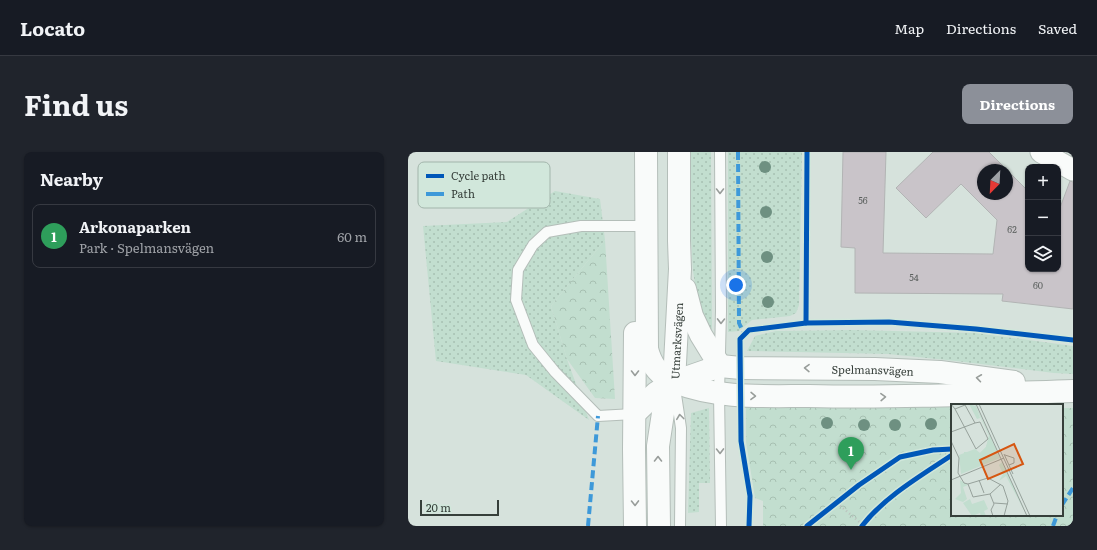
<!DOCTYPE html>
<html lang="en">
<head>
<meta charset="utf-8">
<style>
	:root { --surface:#171b24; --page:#20242c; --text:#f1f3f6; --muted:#9ea1a6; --line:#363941; --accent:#8c9099 }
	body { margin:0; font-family:Literata,serif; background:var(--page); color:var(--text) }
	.controls { position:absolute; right:12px; top:12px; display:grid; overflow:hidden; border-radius:8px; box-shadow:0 1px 3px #0004 }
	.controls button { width:36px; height:36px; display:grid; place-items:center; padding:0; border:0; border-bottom:1px solid var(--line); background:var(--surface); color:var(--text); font:20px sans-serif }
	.compass { position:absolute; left:569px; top:12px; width:36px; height:36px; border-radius:50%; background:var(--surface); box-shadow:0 1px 3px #0004; rotate:204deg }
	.scale { position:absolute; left:12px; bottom:10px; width:79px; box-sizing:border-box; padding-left:4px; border:2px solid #363f3a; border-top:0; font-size:11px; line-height:14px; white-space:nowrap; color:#363f3a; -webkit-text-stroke:3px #d1e7db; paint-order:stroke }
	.you { position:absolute; left:328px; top:133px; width:14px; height:14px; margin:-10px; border:3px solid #fff; border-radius:50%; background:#1a73e8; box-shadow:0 0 0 6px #1a73e833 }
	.badge { display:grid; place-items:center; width:26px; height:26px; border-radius:50%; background:var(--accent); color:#fff; font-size:13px; font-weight:700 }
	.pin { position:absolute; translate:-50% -33px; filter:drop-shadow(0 1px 2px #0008) }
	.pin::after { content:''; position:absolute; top:21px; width:14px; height:12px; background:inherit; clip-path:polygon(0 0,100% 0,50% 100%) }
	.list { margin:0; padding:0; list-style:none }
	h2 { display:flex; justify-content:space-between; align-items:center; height:52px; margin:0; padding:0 16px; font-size:17px }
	h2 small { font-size:13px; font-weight:400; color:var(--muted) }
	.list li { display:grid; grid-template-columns:26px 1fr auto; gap:12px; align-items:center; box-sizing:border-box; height:64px; margin:0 8px 8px; padding:0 8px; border:1px solid var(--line); border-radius:8px }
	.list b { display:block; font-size:15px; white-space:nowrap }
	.list p { margin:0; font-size:13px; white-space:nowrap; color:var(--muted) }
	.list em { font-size:13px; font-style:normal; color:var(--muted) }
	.icon { flex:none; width:22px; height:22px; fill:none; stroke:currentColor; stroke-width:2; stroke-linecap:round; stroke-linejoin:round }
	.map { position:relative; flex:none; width:665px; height:374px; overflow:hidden; border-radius:8px }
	header { display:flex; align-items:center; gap:24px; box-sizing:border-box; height:56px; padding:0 20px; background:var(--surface); border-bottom:1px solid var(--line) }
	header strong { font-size:19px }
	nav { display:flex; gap:22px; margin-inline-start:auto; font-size:14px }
	.intro { display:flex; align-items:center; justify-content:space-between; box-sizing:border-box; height:96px; padding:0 24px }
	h1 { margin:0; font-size:28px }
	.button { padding:10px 18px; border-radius:8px; background:var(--accent); color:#fff; font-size:14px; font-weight:700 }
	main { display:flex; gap:24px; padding:0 24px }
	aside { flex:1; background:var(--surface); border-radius:8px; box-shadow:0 1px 3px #0004 }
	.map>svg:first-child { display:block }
	.grass { fill:url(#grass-dots) }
	.forest { fill:url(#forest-crowns) }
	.building { fill:#c9c4c9; stroke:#b2b4b4 }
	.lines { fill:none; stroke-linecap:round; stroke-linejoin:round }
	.lane-casing { stroke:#b4beb9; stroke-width:12 }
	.street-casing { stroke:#b4beb9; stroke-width:23 }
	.secondary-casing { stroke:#b4beb9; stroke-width:24 }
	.path { stroke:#bbc0bd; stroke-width:2.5; stroke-dasharray:1 3; stroke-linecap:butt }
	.lane { stroke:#f9fbfa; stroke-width:10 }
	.street { stroke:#f9fbfa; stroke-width:21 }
	.secondary { stroke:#f9fbfa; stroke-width:22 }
	.quiet { stroke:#3e99d9; stroke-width:4; stroke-dasharray:8 4; stroke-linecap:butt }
	.cycleway-casing { stroke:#d1e7db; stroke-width:8 }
	.cycleway { stroke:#0057b8; stroke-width:5 }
	.tree { fill:#6e9081 }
	.oneway { stroke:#989d9a }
	.labels { text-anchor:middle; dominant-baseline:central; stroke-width:3.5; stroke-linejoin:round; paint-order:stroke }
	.number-label { font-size:9px; fill:#5b605e }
	.street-label { font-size:11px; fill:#363f3a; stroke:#d1e7db }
	.inset-road { fill:none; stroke:#96a19b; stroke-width:1 }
	.view { fill:#d65611; fill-opacity:0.15; stroke:#d65611; stroke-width:2 }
	.inset-edge { fill:none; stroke:#363f3a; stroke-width:2 }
	.key { fill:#d1e7db; stroke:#a2b5ab; stroke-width:1 }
	.key-label { font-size:11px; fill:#363f3a }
</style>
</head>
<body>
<header>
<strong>Locato</strong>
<nav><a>Map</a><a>Directions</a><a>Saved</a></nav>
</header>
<div class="intro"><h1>Find us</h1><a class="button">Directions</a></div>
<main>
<aside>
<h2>Nearby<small></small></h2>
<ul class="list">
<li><span class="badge" style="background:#2e9e5b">1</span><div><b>Arkonaparken</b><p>Park · Spelmansvägen</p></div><em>60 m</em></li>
</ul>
</aside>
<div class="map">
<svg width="665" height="374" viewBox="0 0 665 374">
	<defs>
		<pattern id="grass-dots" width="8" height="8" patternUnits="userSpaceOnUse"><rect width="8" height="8" fill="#c2decf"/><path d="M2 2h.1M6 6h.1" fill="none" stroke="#a7c0b2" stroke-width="1.8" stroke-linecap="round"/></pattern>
		<pattern id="forest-crowns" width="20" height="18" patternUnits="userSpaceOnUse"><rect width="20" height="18" fill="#c2decf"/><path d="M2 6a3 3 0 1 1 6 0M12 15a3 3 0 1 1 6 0" fill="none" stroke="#a7c0b2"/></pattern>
	</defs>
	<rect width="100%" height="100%" fill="#d6e2dc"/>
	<g class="grass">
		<path d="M283 0H303L304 179 299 177 291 159 285 119 283 86Z"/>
		<path d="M320 0H394L391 153 388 161 382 164 344 168 331 179 320 180Z"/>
		<path d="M147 39 192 47 197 88 143 154 159 207 181 268 118 223 28 209 15 74 99 70Z"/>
		<path d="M445 178 568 181 665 194V222L646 221 548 209 480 202 339 199 347 184 368 179Z"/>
		<path d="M301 256 302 331H291V360L280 361 283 261Z"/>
	</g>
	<g class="forest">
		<path d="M197 88 207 247 187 246 159 207 143 154Z"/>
		<path d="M338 254 544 255V363H654V256H665V374H355V349L347 346 338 290Z"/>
	</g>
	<path class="building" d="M435 0H478L475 101 585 102 589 68 553 32 518 66 488 36 525 0H581L599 18H575V42H599V18L620 39V117H650V61L662 29 665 30V157L594 149 595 142 447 141V96L433 95Z"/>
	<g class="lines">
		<g class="lane-casing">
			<g id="lane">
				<path d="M312 0 313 159 311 242 313 374"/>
				<path d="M267 236 273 276 272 374"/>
				<path d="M226 262 190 264 147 220 125 193 108 148 110 118 125 93 139 80 173 74H228"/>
			</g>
		</g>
		<g class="street-casing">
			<path id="street" d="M633 0 665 18"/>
		</g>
		<g class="secondary-casing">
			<g id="secondary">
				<path d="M238 0 239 197C243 213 251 224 267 230 310 247 356 244 401 244 489 246 577 242 665 239"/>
				<path d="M277 137 284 164 293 183 312 214"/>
				<path d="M227 181 226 297 227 374"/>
				<path id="s1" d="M226 262 248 241 266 230 312 214 333 216 467 217 532 220 606 230"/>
				<path id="s2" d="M251 374 250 294 257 248 266 230 272 117 271 89V0"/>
			</g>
		</g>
		<path class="path" d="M429 351 455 373"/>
		<use href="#lane" class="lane"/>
		<use href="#street" class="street"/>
		<use href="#secondary" class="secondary"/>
		<g class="quiet">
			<path d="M330 0 331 171 336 182"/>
			<path d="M654 353 665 336"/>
			<path d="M180 374 190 264"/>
			<path d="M645 374 649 363"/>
		</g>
		<g class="cycleway-casing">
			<g id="cycleway">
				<path d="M398 171 399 0"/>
				<path d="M341 374 342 344 333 289 332 187 341 178 398 171 481 170 568 177 665 188"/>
				<path d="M399 374 451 333 492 305 525 298 544 297"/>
				<path d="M454 374C476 345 514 323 544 303"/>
			</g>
		</g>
		<use href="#cycleway" class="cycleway"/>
	</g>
	<g class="tree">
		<circle cx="357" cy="15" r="6"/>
		<circle cx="358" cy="60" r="6"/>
		<circle cx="359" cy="105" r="6"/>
		<circle cx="360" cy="150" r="6"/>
		<circle cx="419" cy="271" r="6"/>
		<circle cx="523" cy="272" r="6"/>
		<circle cx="456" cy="273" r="6"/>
		<circle cx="487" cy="273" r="6"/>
	</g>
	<defs><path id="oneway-chevron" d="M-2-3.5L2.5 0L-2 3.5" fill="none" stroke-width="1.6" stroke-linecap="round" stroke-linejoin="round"/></defs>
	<g class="oneway">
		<use href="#oneway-chevron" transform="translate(312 39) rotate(90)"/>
		<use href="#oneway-chevron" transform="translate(313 169) rotate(91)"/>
		<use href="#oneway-chevron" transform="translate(399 216) rotate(-179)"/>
		<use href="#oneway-chevron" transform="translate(227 221) rotate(90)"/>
		<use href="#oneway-chevron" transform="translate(571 226) rotate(-172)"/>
		<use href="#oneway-chevron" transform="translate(345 244) rotate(1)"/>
		<use href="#oneway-chevron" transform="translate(475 245) rotate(-2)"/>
		<use href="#oneway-chevron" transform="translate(272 265) rotate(-97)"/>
		<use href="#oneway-chevron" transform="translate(312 299) rotate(89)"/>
		<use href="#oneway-chevron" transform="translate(250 307) rotate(-90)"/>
		<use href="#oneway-chevron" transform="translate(227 351) rotate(89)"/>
	</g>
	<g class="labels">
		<g class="number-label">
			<text x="455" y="48">56</text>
			<text x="604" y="77">62</text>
			<text x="506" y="125">54</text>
			<text x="630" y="133">60</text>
		</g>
		<g class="street-label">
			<text stroke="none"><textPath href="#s2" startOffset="188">Utmarksvägen</textPath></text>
			<text stroke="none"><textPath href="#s1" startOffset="253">Spelmansvägen</textPath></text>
		</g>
	</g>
	<g transform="translate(543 252)">
		<rect width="112" height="112" fill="#d6e2dc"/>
		<path d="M18 0 24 2V0L45 45 12 67 13 48 29 49 35 43 38 32 26 6 29 14 26 15ZM51 58 76 112 55 72 48 77 52 70 48 61ZM9 76 17 81 12 83 16 95 12 98 4 95 10 89ZM19 95 21 100 33 96 37 105 33 107 35 112H30L29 109 21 112 12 99Z" fill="#c2decf"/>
		<path d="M38 32 49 54 10 70 8 51 24 45 29 49 35 43Z" fill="#c2decf"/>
		<path class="inset-road" d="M0 0 4 5 14 1 24 19 0 28M25 0 76 112M28 0 79 112M4 5 25 45 37 35 29 18 24 19M0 37 8 54 7 69 13 79 17 80 37 74 52 82 57 97 53 112M53 50 62 70M54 51 63 54V59L58 61M0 76 53 54M28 76 33 89M17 80 22 93 39 90 43 100 40 106 42 112M39 90 50 80M43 99 57 100"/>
		<path class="view" d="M63 40 72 60 37 75 29 56Z"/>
		<rect width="112" height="112" class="inset-edge"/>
	</g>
	<rect x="10" y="10" width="132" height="46" rx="6" class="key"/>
	<rect x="18" y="22" width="18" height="4" fill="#0057b8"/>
	<rect x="18" y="40" width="18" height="4" fill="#3e99d9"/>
	<g class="key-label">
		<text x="43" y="28">Cycle path</text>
		<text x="43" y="46">Path</text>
	</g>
</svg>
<div class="controls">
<button>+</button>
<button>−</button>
<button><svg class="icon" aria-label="layers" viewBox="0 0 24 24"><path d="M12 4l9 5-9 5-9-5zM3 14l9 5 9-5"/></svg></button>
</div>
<svg class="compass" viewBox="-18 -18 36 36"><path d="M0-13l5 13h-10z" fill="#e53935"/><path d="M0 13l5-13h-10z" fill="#9ea1a6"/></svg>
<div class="scale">20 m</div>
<div class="you"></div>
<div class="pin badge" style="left:443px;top:318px;background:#2e9e5b">1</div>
</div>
</main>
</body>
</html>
